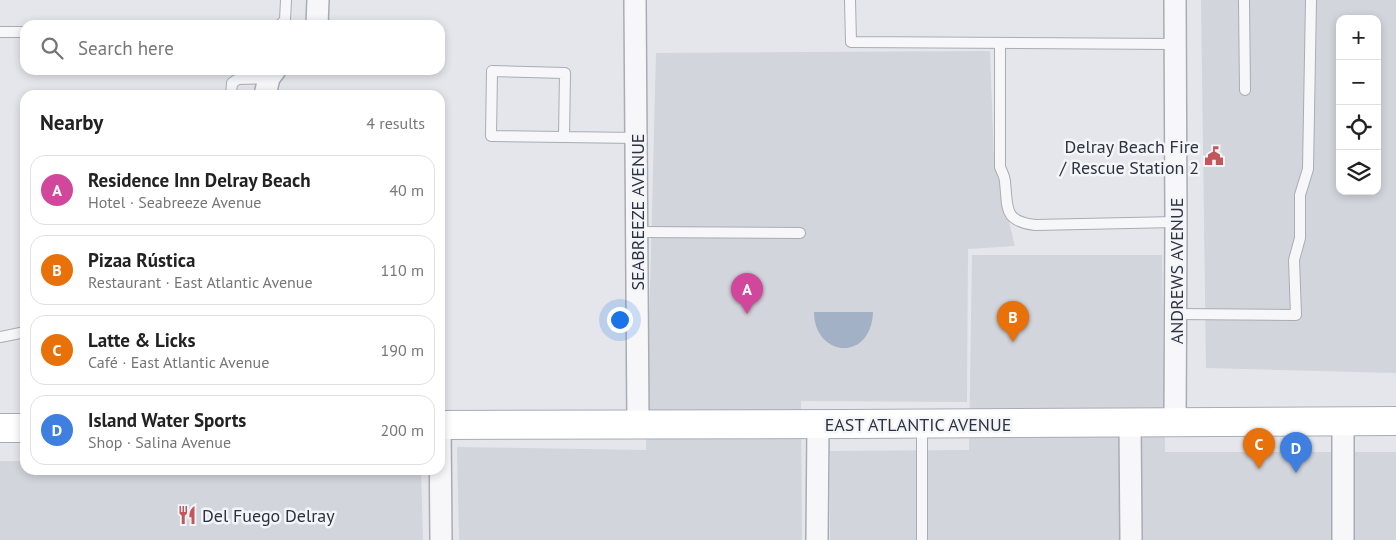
<!DOCTYPE html>
<html lang="en">
<head>
<meta charset="utf-8">
<style>
	:root { --surface:#fff; --page:#f6f6f6; --text:#222; --muted:#767676; --line:#e0e0e0; --accent:#c2575b }
	body { margin:0; font-family:"PT Sans",sans-serif; background:var(--page); color:var(--text) }
	.controls { position:absolute; right:15px; top:15px; display:grid; overflow:hidden; border-radius:10px; box-shadow:0 2px 8px #0003 }
	.controls button { width:45px; height:45px; display:grid; place-items:center; padding:0; border:0; border-bottom:1px solid var(--line); background:var(--surface); color:var(--text); font:25px sans-serif }
	.you { position:absolute; left:619px; top:319px; width:18px; height:18px; margin:-12px; border:4px solid #fff; border-radius:50%; background:#1a73e8; box-shadow:0 0 0 8px #1a73e833 }
	.badge { display:grid; place-items:center; width:32px; height:32px; border-radius:50%; background:var(--accent); color:#fff; font-size:16px; font-weight:700 }
	.pin { position:absolute; translate:-50% -41px; filter:drop-shadow(0 1px 2px #0008) }
	.pin::after { content:''; position:absolute; top:26px; width:18px; height:15px; background:inherit; clip-path:polygon(0 0,100% 0,50% 100%) }
	.list { margin:0; padding:0; list-style:none }
	h2 { display:flex; justify-content:space-between; align-items:center; height:65px; margin:0; padding:0 20px; font-size:21px }
	h2 small { font-size:16px; font-weight:400; color:var(--muted) }
	.list li { display:grid; grid-template-columns:32px 1fr auto; gap:15px; align-items:center; box-sizing:border-box; height:70px; margin:0 10px 10px; padding:0 10px; border:1px solid var(--line); border-radius:15px }
	.list b { display:block; font-size:19px; white-space:nowrap }
	.list p { margin:0; font-size:16px; white-space:nowrap; color:var(--muted) }
	.list em { font-size:16px; font-style:normal; color:var(--muted) }
	.icon { flex:none; width:28px; height:28px; fill:none; stroke:currentColor; stroke-width:2; stroke-linecap:round; stroke-linejoin:round }
	.map { position:relative; flex:none; width:1396px; height:540px; overflow:hidden }
	.search { position:absolute; background:var(--surface); box-shadow:0 2px 8px #0003; left:20px; top:20px; width:425px; height:55px; display:flex; align-items:center; gap:12px; box-sizing:border-box; padding:0 18px; border-radius:15px; color:var(--muted); font-size:19px }
	.panel { position:absolute; background:var(--surface); box-shadow:0 2px 8px #0003; left:20px; top:90px; width:425px; height:385px; border-radius:15px }
	.map>svg:first-child { display:block }
	.built { fill:#d2d5dc; fill-rule:evenodd }
	.water { fill:#a3b1c7 }
	.lines { fill:none; stroke-linecap:round; stroke-linejoin:round }
	.service-casing { stroke:#a9acb5; stroke-width:12 }
	.minor-casing { stroke:#a9acb5; stroke-width:24 }
	.secondary-casing { stroke:#a9acb5; stroke-width:30 }
	.service { stroke:#f7f7f9; stroke-width:10 }
	.minor { stroke:#f7f7f9; stroke-width:21 }
	.secondary { stroke:#fff; stroke-width:28 }
	.labels { text-anchor:middle; dominant-baseline:central; stroke-width:5; stroke-linejoin:round; paint-order:stroke }
	.poi-label { font-size:18px; fill:#2d3241; stroke:#f4f5f8; text-anchor:end }
	.street-label { font-size:18px; fill:#2d3241; stroke:#f4f5f8 }
</style>
</head>
<body>
<div class="map">
<svg width="1396" height="540" viewBox="0 0 1396 540">
	<rect width="100%" height="100%" fill="#e4e6eb"/>
	<g class="built">
		<path d="M1201 0H1396V373L1206 368ZM1340 19H1377V191H1340Z"/>
		<path d="M990 51 994 162 1015 246 968 249 967 402 801 401 802 540H459L457 447 646 450 656 53Z"/>
		<path d="M972 255H1162L1165 452H1396V540H830V451L969 450Z"/>
		<path d="M0 461H25V470H421L423 540H0Z"/>
	</g>
	<path class="water" d="M814 312H873C871 363 814 357 814 312Z"/>
	<g class="lines">
		<g class="service-casing">
			<g id="service">
				<path d="M850 0 851 42 1175 44"/>
				<path d="M1244 0 1245 90"/>
				<path d="M280 25 285 20 286 0"/>
				<path d="M0 32H25"/>
				<path d="M1000 43V167C1002 172 1005 177 1005 182 1008 208 1003 221 1035 225L1176 222"/>
				<path d="M231 95 232 83 238 79 269 78"/>
				<path d="M564 137 565 73 492 71 491 136 636 138"/>
				<path d="M637 232 800 233"/>
				<path d="M1176 314 1296 315 1294 260 1300 238V195L1308 169 1311 0"/>
				<path d="M0 337 25 332"/>
				<path d="M922 540V425"/>
			</g>
		</g>
		<g class="minor-casing">
			<g id="minor">
				<path d="M635 0 638 425"/>
				<path d="M1175 0 1176 222 1175 422"/>
				<path d="M317 25 318 0"/>
				<path d="M265 95 269 78 275 70"/>
				<path d="M1343 421V540"/>
				<path d="M1130 422 1131 540"/>
				<path d="M440 425 441 540"/>
				<path d="M817 540 818 424"/>
			</g>
		</g>
		<g class="secondary-casing">
			<g id="secondary">
				<path d="M440 425 847 424 1396 421"/>
				<path d="M0 428H25"/>
			</g>
		</g>
		<use href="#service" class="service"/>
		<use href="#minor" class="minor"/>
		<use href="#secondary" class="secondary"/>
	</g>
	<defs>
		<g id="civic-bare" transform="scale(1.5)"><path d="M-.6-6.5H3V-4.5H.6V-3L4-1V1h2V6H-6V1h2V-1L-.6-3ZM-1.2 2.5V6h2.4V2.5Z" fill="#c2575b" stroke="#f4f5f8" stroke-width="2.5" paint-order="stroke"/></g>
		<g id="restaurant-bare" transform="scale(1.5)"><path d="M-5-6h1v4h1v-4h1v4h1v-4h1v5L-1.5 .5V6h-2V.5L-5-1ZM5-6V6H3V1.5H1.5Q1.5-4 5-6Z" fill="#c2575b" stroke="#f4f5f8" stroke-width="2.5" paint-order="stroke"/></g>
	</defs>
	<g fill-rule="evenodd">
		<use href="#civic-bare" x="1214" y="156"/>
		<use href="#restaurant-bare" x="187" y="515"/>
	</g>
	<g class="labels">
		<g class="poi-label">
			<text x="1199" y="146">Delray Beach Fire<tspan x="1199" dy="21">/ Rescue Station 2</tspan></text>
			<text x="202" y="515" text-anchor="start">Del Fuego Delray</text>
		</g>
		<g class="street-label">
			<text transform="translate(637 212) rotate(-90)">SEABREEZE AVENUE</text>
			<text transform="translate(1176 271) rotate(-90)">ANDREWS AVENUE</text>
			<text x="918" y="424">EAST ATLANTIC AVENUE</text>
		</g>
	</g>
</svg>
<div class="controls">
<button>+</button>
<button>−</button>
<button><svg class="icon" aria-label="locate" viewBox="0 0 24 24"><circle cx="12" cy="12" r="6"/><path d="M12 2v4M12 18v4M2 12h4M18 12h4"/></svg></button>
<button><svg class="icon" aria-label="layers" viewBox="0 0 24 24"><path d="M12 4l9 5-9 5-9-5zM3 14l9 5 9-5"/></svg></button>
</div>
<div class="you"></div>
<div class="pin badge" style="left:747px;top:314px;background:#d1479c">A</div>
<div class="pin badge" style="left:1013px;top:342px;background:#e8710a">B</div>
<div class="pin badge" style="left:1259px;top:469px;background:#e8710a">C</div>
<div class="pin badge" style="left:1296px;top:473px;background:#3f7fe0">D</div>
<div class="search"><svg class="icon" aria-label="search" viewBox="0 0 24 24"><circle cx="10" cy="10" r="6"/><path d="M15 15l6 6"/></svg>Search here</div>
<section class="panel">
<h2>Nearby<small>4 results</small></h2>
<ul class="list">
<li><span class="badge" style="background:#d1479c">A</span><div><b>Residence Inn Delray Beach</b><p>Hotel · Seabreeze Avenue</p></div><em>40 m</em></li>
<li><span class="badge" style="background:#e8710a">B</span><div><b>Pizaa Rústica</b><p>Restaurant · East Atlantic Avenue</p></div><em>110 m</em></li>
<li><span class="badge" style="background:#e8710a">C</span><div><b>Latte &amp; Licks</b><p>Café · East Atlantic Avenue</p></div><em>190 m</em></li>
<li><span class="badge" style="background:#3f7fe0">D</span><div><b>Island Water Sports</b><p>Shop · Salina Avenue</p></div><em>200 m</em></li>
</ul>
</section>
</div>
</body>
</html>
